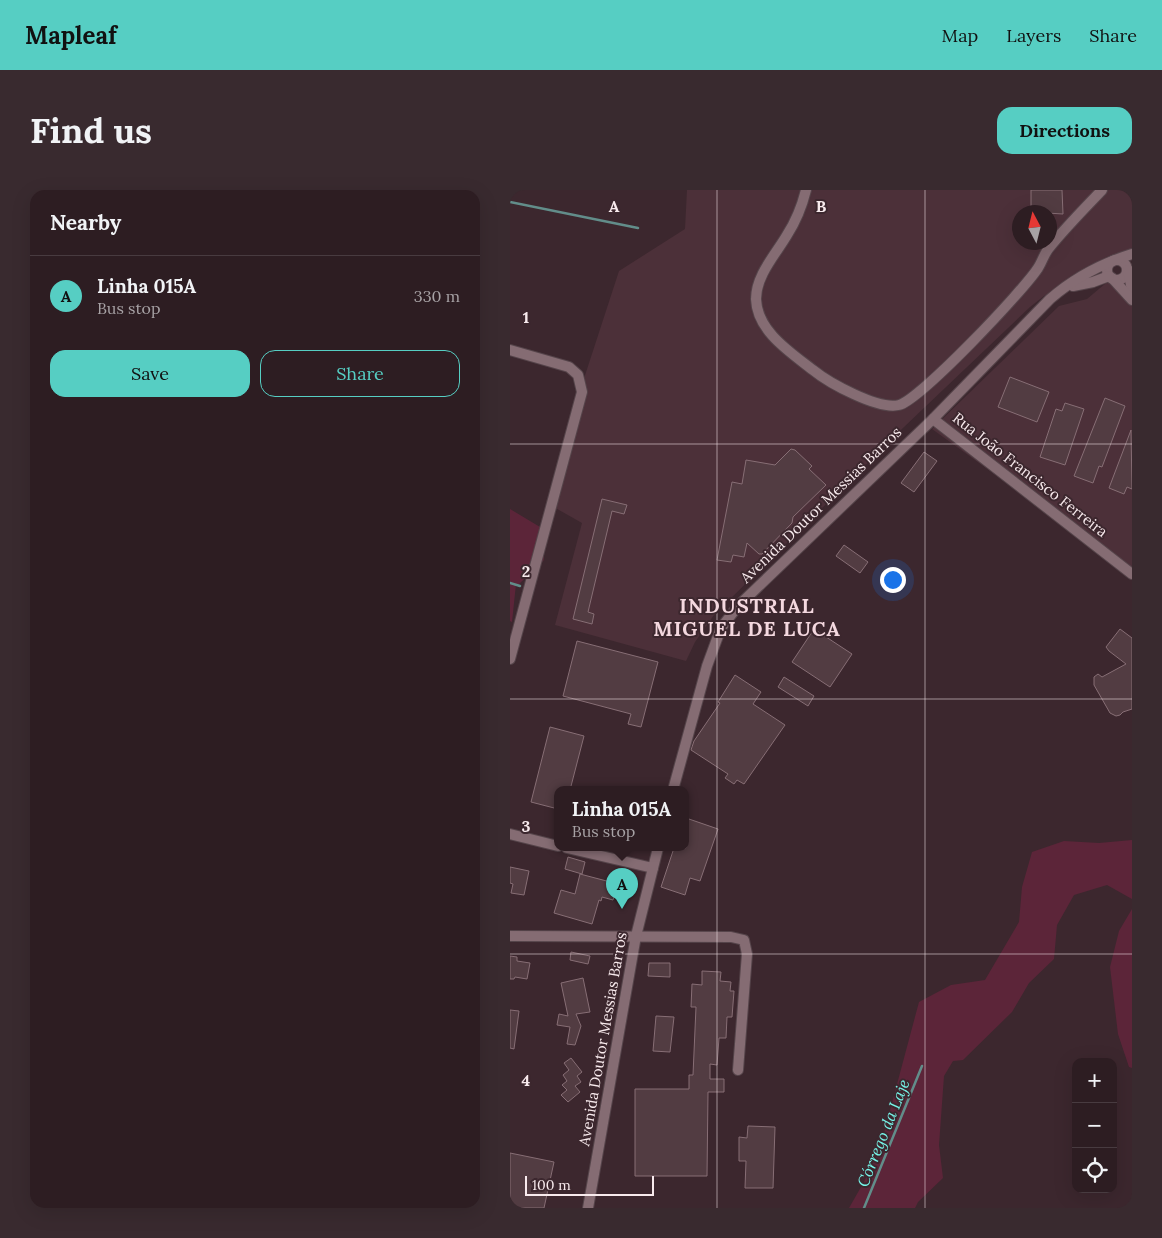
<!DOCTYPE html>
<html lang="en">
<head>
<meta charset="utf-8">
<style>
  :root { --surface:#2d1d22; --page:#392a2f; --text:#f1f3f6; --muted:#a7a2a5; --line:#483b40; --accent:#56cec3 }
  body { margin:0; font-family:Lora,serif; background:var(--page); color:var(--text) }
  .controls { position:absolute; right:15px; bottom:15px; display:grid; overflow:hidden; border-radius:10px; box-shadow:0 5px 20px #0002 }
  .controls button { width:45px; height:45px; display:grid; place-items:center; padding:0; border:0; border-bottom:1px solid var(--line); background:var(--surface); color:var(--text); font:25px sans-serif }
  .compass { position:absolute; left:502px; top:15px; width:45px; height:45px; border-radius:50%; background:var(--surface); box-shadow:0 5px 20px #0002; rotate:353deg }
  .scale { position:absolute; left:15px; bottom:12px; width:129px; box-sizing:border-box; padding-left:5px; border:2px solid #f8eaed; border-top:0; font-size:14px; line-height:18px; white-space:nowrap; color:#f8eaed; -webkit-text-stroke:4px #3c272e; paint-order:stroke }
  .you { position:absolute; left:382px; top:389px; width:18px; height:18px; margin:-12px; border:4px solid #fff; border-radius:50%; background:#1a73e8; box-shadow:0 0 0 8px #1a73e833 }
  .badge { display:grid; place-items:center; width:32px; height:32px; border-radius:50%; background:var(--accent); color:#111; font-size:16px; font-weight:700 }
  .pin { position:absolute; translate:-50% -41px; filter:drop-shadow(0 1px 2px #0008) }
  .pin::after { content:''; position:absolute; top:26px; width:18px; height:15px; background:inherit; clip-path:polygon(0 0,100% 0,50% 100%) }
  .popup { position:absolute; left:44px; top:596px; width:135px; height:65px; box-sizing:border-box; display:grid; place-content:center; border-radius:10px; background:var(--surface); filter:drop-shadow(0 1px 4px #0005); font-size:16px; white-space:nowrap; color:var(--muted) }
  .popup b { font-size:19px; color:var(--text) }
  .popup::after { content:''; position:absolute; left:50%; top:100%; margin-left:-10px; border:10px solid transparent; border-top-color:var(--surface) }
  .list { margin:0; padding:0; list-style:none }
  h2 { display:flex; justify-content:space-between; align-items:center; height:65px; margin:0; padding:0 20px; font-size:21px }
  h2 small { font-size:16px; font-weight:400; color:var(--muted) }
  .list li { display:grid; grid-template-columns:32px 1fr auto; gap:15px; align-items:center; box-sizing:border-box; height:80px; padding:0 20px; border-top:1px solid var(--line) }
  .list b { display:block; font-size:19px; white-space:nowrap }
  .list p { margin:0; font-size:16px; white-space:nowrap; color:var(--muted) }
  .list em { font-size:16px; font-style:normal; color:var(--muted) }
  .actions { display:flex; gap:10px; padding:15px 20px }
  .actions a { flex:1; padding:11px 0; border:1px solid var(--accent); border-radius:15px; text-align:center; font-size:18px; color:var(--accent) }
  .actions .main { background:var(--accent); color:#111 }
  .icon { flex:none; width:28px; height:28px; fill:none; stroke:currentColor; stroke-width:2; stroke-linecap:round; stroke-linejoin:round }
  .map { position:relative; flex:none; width:622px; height:1018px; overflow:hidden; border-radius:15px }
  header { display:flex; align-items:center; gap:30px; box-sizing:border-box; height:70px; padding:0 25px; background:var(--accent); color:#111 }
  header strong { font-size:24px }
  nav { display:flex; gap:28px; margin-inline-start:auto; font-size:18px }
  .intro { display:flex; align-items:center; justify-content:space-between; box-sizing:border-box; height:120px; padding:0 30px }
  h1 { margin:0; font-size:35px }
  .button { padding:12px 22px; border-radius:15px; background:var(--accent); color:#111; font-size:18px; font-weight:700 }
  main { display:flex; gap:30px; padding:0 30px }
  aside { flex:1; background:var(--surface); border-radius:15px; box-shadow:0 5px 20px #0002 }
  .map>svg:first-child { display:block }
</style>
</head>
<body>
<header>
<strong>Mapleaf</strong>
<nav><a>Map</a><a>Layers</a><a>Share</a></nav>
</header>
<div class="intro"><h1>Find us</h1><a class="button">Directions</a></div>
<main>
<aside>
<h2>Nearby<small></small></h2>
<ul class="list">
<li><span class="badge">A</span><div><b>Linha 015A</b><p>Bus stop</p></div><em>330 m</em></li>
</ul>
<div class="actions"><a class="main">Save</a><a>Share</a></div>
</aside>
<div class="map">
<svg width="622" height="1018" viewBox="0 0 622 1018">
  <rect width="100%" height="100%" fill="#3c272e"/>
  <g fill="#4c3039" fill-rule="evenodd">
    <path d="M 177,0 L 622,0 L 622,64 L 534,106 L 520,117 L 394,237 L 204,425 L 185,452 L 176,471 L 45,435 L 72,333 L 42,316 L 66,213 L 109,81 L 175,39 ZM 510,22 L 540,22 L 540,52 L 510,52 Z"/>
    <polygon points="602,88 622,110 622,383 422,239 549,116 577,109"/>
  </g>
  <g fill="#5c2539">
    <polygon points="0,319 30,337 34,370 9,394 6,394 2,432 0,431"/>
    <polygon points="622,650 622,709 597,695 564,705 547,735 544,769 519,793 502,822 453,870 443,871 434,886 429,955 433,988 408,1012 405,1018 339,1018 355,990 371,954 409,812 441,795 475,790 509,732 512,697 522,662 554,651 589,653"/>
    <polygon points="622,719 622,878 619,877 608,844 600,777 609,741"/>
  </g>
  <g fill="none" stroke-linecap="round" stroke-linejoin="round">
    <g stroke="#628d8a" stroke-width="2.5">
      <polyline points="0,12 128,38"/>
      <polyline points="0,393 10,396"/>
      <polyline points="354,1018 412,876"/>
    </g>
  </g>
  <g fill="#523c42" stroke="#876e75">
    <polygon points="521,0 552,0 553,24 521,22"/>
    <polygon points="500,187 539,202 527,232 488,217"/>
    <polygon points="595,208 615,216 592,277 589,276 583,293 564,286"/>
    <polygon points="555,213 574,219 555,275 530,267 546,219 552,221"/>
    <polygon points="621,240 622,299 617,297 614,304 599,298"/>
    <polygon points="281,259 285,260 302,276 299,279 316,295 283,327 282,333 252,364 249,364 237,353 234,367 223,365 221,372 207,370 222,292 232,294 236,270 265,275"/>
    <polygon points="414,262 427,271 404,302 391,293"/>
    <polygon points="92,309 117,315 114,324 102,321 78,422 84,424 82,434 63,429"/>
    <polygon points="334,355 358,372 350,383 326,366"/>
    <polygon points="304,439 342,464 320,497 282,472"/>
    <polygon points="610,439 622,448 622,519 613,522 610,525 606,526 600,523 584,495 584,487 588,484 592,487 616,474 599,461 596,457"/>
    <polygon points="67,451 148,472 131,537 118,534 121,524 53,506"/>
    <polygon points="225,485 251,502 243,514 275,535 234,594 227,590 224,594 215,588 218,584 181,560 184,551 210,513 208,512"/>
    <polygon points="274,487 304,506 298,516 268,497"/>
    <polygon points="40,537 74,546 60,600 48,600 48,619 21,612"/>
    <polygon points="176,628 208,639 190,691 180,688 175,705 151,697 164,658 176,658"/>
    <polygon points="58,667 75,672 72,684 55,679"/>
    <polygon points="0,677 19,681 14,705 1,703 3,694 0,693"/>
    <polygon points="70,684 108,694 103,710 92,707 91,711 89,710 82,734 44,723 51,700 65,704"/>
    <polygon points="61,762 80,766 78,774 60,770"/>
    <polygon points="0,766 7,767 7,771 20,773 17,789 5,787 4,789 0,789"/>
    <polygon points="139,773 160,773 160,787 138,786"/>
    <polygon points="192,781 211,782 210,791 221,792 220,801 224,801 222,827 217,827 216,848 209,848 207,875 200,874 200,889 214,889 214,902 198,902 197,986 125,986 125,899 179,899 179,885 183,885 186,817 181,817 182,794 192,795"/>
    <polygon points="73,788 80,822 66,824 71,836 65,855 57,854 60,837 47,835 49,824 58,826 51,793"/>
    <polygon points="0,820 9,821 4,859 0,858"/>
    <polygon points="146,826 164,827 160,862 143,861"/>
    <polygon points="61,868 72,882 67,886 71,892 65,896 70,902 58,912 51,905 57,900 52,895 57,891 53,885 59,880 54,873"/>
    <polygon points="238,936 265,937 263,998 235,998 236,971 229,971 229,947 237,948"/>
    <polygon points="0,963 44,972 34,1018 0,1018"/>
  </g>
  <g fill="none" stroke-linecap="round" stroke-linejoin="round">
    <defs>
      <g id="minor">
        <path d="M 296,0 C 292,16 286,31 277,45 C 266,64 246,85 246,109 C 247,141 280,162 303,180 C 319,193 368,220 389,215 C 410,210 514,100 528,78 C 532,72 534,64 539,58 C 555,38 574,19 592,0"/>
        <circle cx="607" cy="80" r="10"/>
        <polyline points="618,80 622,100"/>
        <polyline points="602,88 622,110"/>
        <polyline points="563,96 583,92 599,86"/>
        <polyline points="0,160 59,177 68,185 72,202 0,469"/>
        <polyline points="423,229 622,384"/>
        <path d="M 163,600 L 197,476 L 211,438 L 228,416 L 423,229 L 540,109 C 563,89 593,73 622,64"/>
        <polyline points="0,644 48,656"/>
        <polyline points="57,658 143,678"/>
        <polyline points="0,746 221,747 234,750 237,764 228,880"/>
        <polyline points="78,1018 126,746 148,658"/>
      </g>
    </defs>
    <use href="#minor" stroke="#55444a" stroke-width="12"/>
    <use href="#minor" stroke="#856c73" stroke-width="10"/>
  </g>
  <path fill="none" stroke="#f8eaed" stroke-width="1" stroke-opacity="0.55" d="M 207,0 L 207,1018M 415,0 L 415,1018M 0,254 L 622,254M 0,509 L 622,509M 0,764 L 622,764"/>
  <g text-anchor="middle" stroke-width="4" stroke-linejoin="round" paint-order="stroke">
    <g font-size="15" fill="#f8eaed" stroke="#3c272e">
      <text transform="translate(520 285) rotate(38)" y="5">Rua João Francisco Ferreira</text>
      <text transform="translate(311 315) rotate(-44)" y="5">Avenida Doutor Messias Barros</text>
      <text transform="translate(93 849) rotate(-80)" y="5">Avenida Doutor Messias Barros</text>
    </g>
    <g font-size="16" font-style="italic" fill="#77f6ea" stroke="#3c272e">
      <text transform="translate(373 943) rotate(-68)" y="6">Córrego da Laje</text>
    </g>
    <g font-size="20" font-weight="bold" letter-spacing="1" fill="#f4d8df" stroke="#3c272e">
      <text x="237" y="423">INDUSTRIAL<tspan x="237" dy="23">MIGUEL DE LUCA</tspan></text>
    </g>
  </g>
  <g font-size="16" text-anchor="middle" font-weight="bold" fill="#f8eaed" stroke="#3c272e" stroke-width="4" stroke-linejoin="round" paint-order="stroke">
    <text x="104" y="22">A</text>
    <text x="311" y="22">B</text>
    <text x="16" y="133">1</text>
    <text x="16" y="387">2</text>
    <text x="16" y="642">3</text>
    <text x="16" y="896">4</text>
  </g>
</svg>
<div class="controls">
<button>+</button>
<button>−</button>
<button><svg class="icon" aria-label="locate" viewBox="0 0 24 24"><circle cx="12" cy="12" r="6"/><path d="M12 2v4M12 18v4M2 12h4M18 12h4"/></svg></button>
</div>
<svg class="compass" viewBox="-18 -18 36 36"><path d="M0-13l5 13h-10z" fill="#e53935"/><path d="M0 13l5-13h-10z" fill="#a7a2a5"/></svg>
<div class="scale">100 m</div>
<div class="you"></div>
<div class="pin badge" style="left:112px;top:719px">A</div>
<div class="popup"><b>Linha 015A</b>Bus stop</div>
</div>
</main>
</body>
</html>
